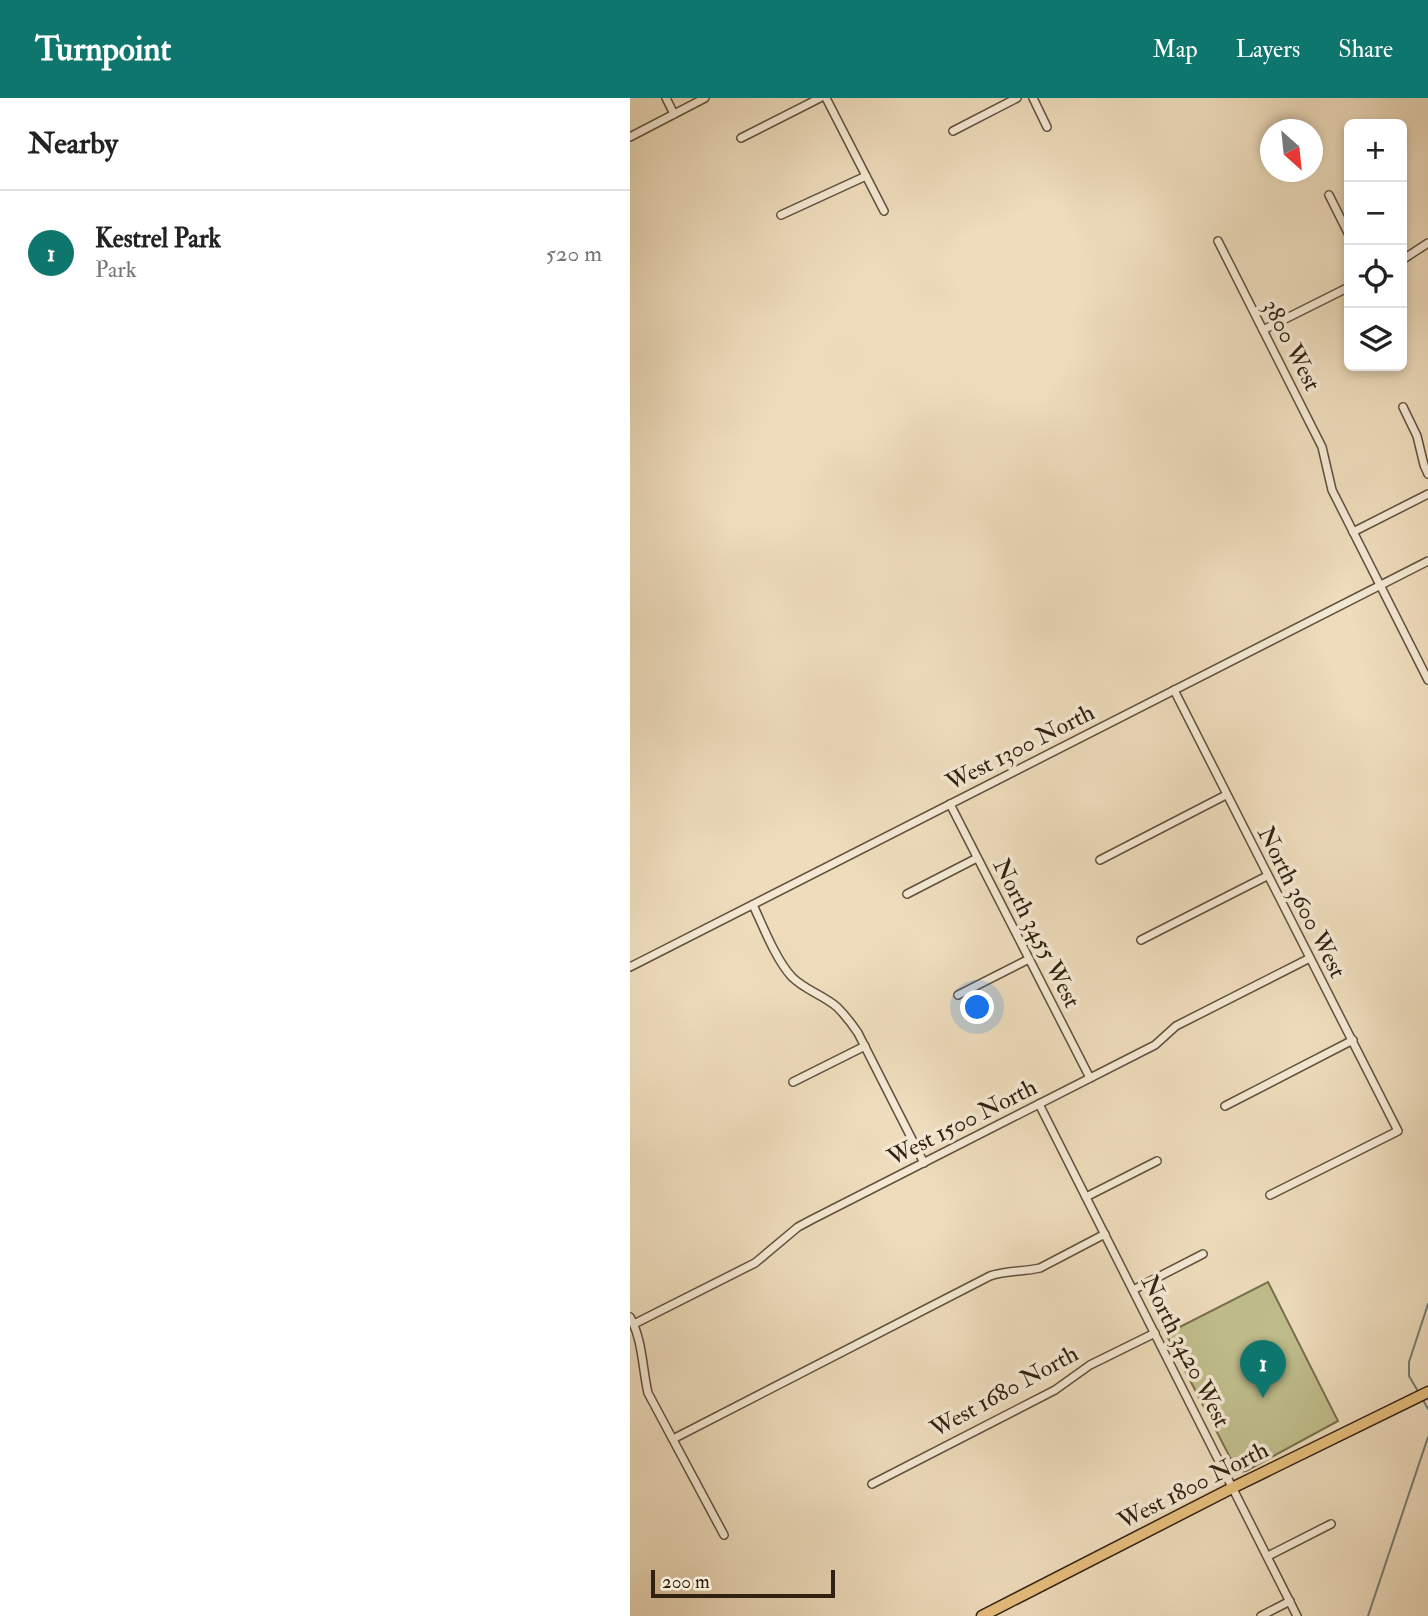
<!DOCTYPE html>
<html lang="en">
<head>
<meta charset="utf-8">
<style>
  :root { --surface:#fff; --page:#f6f6f6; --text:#222; --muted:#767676; --line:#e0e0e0; --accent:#0f766e }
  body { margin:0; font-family:"IM FELL Double Pica",serif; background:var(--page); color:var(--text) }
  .controls { position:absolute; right:21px; top:21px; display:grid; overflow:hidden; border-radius:10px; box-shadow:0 4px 10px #0003 }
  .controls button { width:63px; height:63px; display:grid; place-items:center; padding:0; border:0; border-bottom:2px solid var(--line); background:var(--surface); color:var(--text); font:35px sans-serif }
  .compass { position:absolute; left:630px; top:21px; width:63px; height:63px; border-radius:50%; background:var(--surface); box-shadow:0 4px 10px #0003; rotate:153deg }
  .scale { position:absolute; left:21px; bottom:18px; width:184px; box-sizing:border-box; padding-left:7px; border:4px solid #302110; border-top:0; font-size:19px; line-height:24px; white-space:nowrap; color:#302110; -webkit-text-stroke:5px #f4e8d3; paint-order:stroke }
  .you { position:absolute; left:348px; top:910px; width:24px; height:24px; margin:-18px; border:5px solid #fff; border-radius:50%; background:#1a73e8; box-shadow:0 0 0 10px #1a73e833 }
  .badge { display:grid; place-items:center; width:46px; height:46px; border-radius:50%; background:var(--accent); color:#fff; font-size:23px; font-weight:700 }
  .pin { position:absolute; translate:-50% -58px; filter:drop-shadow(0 2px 4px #0008) }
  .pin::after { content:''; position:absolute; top:37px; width:24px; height:21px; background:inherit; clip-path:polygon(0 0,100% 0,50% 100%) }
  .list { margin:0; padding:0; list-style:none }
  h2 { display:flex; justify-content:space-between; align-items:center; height:91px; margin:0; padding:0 28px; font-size:30px }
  h2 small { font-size:23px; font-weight:400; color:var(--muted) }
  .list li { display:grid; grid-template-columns:46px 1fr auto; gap:21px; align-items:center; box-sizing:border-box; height:126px; padding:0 28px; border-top:2px solid var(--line) }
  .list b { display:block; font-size:26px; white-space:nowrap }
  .list p { margin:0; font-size:23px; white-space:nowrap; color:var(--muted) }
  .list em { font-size:23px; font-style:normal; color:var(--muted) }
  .icon { flex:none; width:38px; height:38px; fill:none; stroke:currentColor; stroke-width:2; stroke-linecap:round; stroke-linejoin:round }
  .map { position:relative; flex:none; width:798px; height:1518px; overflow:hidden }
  header { display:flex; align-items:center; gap:42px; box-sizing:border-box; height:98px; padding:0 35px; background:var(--accent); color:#fff }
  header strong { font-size:33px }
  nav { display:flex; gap:38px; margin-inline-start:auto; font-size:24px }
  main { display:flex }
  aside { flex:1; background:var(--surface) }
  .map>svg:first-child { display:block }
</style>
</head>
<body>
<header>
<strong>Turnpoint</strong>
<nav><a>Map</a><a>Layers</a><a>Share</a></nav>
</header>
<main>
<aside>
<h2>Nearby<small></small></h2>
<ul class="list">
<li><span class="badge">1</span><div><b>Kestrel Park</b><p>Park</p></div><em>520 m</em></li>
</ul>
</aside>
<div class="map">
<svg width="798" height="1518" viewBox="0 0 798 1518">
  <rect width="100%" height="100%" fill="#eedcbc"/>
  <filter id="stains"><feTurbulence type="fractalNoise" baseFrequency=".00286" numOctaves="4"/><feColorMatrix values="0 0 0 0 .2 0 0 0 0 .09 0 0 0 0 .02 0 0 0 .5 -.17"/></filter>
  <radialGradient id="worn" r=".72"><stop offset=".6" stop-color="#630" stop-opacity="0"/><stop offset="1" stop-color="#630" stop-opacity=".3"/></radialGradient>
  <polygon fill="#c0be8c" stroke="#78704e" stroke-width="2" points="638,1184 708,1323 616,1373 609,1374 606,1371 536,1236"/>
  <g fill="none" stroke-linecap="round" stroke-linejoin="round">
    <g stroke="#737c77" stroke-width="2">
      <polyline points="789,1295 779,1278 779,1264 798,1206"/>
      <polyline points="793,1302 798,1311"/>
      <polyline points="738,1518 798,1339"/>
    </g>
    <defs>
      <g id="minor">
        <polyline points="36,0 44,16"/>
        <polyline points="196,0 254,113"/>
        <polyline points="403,0 417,29"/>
        <polyline points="323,33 387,0"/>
        <polyline points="0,39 75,0"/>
        <polyline points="111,40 190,0"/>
        <polyline points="699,97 719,137"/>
        <polyline points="151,117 236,78"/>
        <polyline points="588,143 692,349 702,392 798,582"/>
        <polyline points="772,162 798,145"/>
        <polyline points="633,232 719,189"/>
        <polyline points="773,309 787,338 794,367 798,376"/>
        <polyline points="723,434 798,396"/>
        <polyline points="544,592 768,1033 640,1097"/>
        <polyline points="320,706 460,980"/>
        <polyline points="470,762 596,697"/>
        <polyline points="277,796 347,760"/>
        <path d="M 123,807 C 133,828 146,862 162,879 C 175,892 193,897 207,909 C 215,917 222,926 228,935 L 294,1065"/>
        <polyline points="511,842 637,778"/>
        <polyline points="0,869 798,463"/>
        <polyline points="328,897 399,861"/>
        <polyline points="163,984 235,948"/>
        <polyline points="409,1006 667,1518"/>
        <polyline points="595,1008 723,942"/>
        <polyline points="456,1099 527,1063"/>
        <polyline points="503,1192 573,1156"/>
        <path d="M 0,1219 C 13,1243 12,1269 18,1295 L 94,1437"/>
        <polyline points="4,1226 125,1165 168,1129 181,1122 525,947 546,928 680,860"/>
        <path d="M 43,1341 L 360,1178 C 376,1172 393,1174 410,1170 L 475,1136"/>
        <polyline points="242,1386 425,1292 460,1267 525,1235"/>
        <polyline points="638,1458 701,1426"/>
        <polyline points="631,1518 660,1503"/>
      </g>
      <polyline id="major" points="352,1518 604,1389 798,1294"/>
    </defs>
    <use href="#minor" stroke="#60503b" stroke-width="10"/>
    <use href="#major" stroke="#302110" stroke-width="13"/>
    <use href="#minor" stroke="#f4e8d3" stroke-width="7"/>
    <use href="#major" stroke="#e7be7e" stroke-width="10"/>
  </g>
  <g text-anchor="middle" stroke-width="7" stroke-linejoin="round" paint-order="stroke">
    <g font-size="24" fill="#302110" stroke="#f4e8d3">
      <text transform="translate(662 247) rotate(63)" y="8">3800 West</text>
      <text transform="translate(390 649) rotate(-27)" y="8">West 1300 North</text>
      <text transform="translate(672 804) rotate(63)" y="8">North 3600 West</text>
      <text transform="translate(407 835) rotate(63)" y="8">North 3455 West</text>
      <text transform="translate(332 1024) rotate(-27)" y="8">West 1500 North</text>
      <text transform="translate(556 1253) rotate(63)" y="8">North 3420 West</text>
      <text transform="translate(374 1293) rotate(-29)" y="8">West 1680 North</text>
      <text transform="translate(563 1387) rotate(-27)" y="8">West 1800 North</text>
    </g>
  </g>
  <rect width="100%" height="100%" filter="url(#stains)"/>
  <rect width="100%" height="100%" fill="url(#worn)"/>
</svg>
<div class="controls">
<button>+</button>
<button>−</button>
<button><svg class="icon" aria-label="locate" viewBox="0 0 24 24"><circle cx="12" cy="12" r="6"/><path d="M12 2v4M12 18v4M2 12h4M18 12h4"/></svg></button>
<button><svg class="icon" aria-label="layers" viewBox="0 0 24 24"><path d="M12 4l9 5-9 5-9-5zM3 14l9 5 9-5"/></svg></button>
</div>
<svg class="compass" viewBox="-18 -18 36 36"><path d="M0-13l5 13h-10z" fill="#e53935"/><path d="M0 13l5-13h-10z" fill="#767676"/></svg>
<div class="scale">200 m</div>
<div class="you"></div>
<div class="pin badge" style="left:633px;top:1300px">1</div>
</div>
</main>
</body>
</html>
